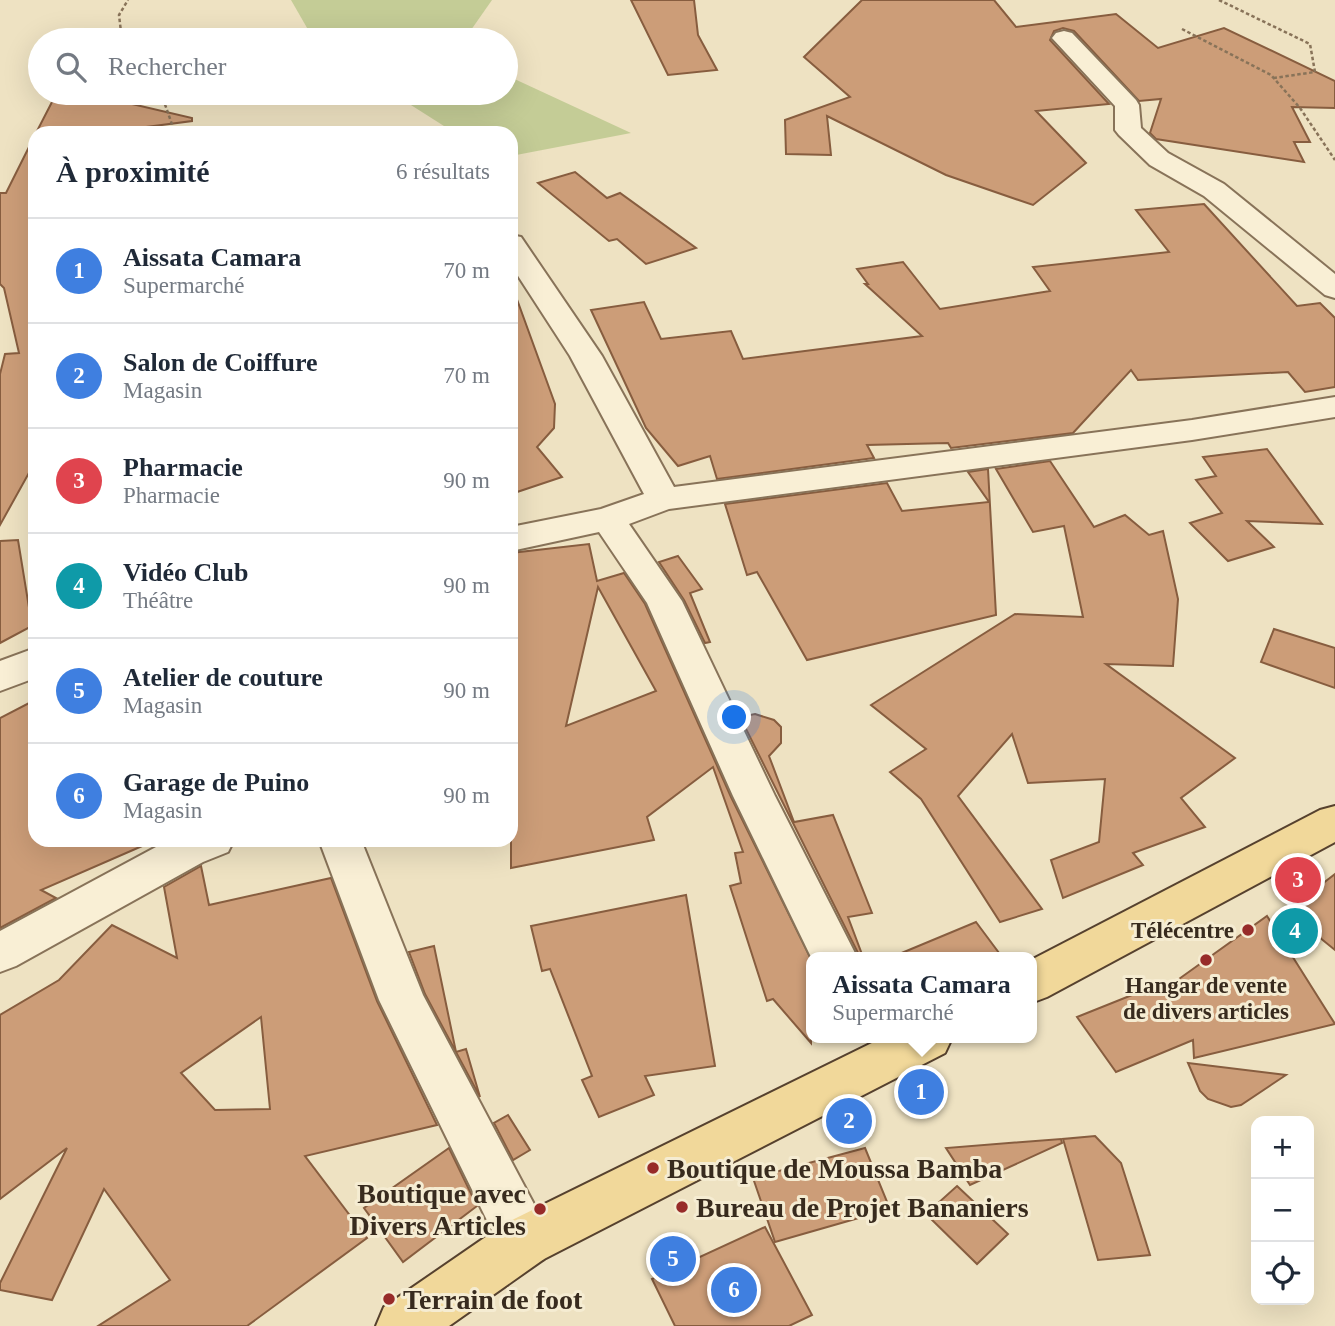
<!DOCTYPE html>
<html lang="fr">
<head>
<meta charset="utf-8">
<style>
  :root { --surface:#fff; --page:#f2f2f3; --text:#1f2937; --muted:#747a83; --line:#e0e1e3; --accent:#972b29 }
  body { margin:0; font-family:"Times New Roman",serif; background:var(--page); color:var(--text) }
  .controls { position:absolute; right:21px; bottom:21px; display:grid; overflow:hidden; border-radius:14px; box-shadow:0 7px 28px #0002 }
  .controls button { width:63px; height:63px; display:grid; place-items:center; padding:0; border:0; border-bottom:2px solid var(--line); background:var(--surface); color:var(--text); font:35px sans-serif }
  .you { position:absolute; left:735px; top:718px; width:24px; height:24px; margin:-18px; border:5px solid #fff; border-radius:50%; background:#1a73e8; box-shadow:0 0 0 10px #1a73e833 }
  .badge { display:grid; place-items:center; width:46px; height:46px; border-radius:50%; background:var(--accent); color:#fff; font-size:23px; font-weight:700 }
  .pin { position:absolute; translate:-50% -50%; border:4px solid #fff; box-shadow:0 2px 7px #0006 }
  .popup { position:absolute; left:806px; top:952px; width:231px; height:91px; box-sizing:border-box; display:grid; place-content:center; border-radius:14px; background:var(--surface); filter:drop-shadow(0 2px 5px #0005); font-size:23px; white-space:nowrap; color:var(--muted) }
  .popup b { font-size:26px; color:var(--text) }
  .popup::after { content:''; position:absolute; left:50%; top:100%; margin-left:-14px; border:14px solid transparent; border-top-color:var(--surface) }
  .list { margin:0; padding:0; list-style:none }
  h2 { display:flex; justify-content:space-between; align-items:center; height:91px; margin:0; padding:0 28px; font-size:30px }
  h2 small { font-size:23px; font-weight:400; color:var(--muted) }
  .list li { display:grid; grid-template-columns:46px 1fr auto; gap:21px; align-items:center; box-sizing:border-box; height:105px; padding:0 28px; border-top:2px solid var(--line) }
  .list b { display:block; font-size:26px; white-space:nowrap }
  .list p { margin:0; font-size:23px; white-space:nowrap; color:var(--muted) }
  .list em { font-size:23px; font-style:normal; color:var(--muted) }
  .icon { flex:none; width:38px; height:38px; fill:none; stroke:currentColor; stroke-width:2; stroke-linecap:round; stroke-linejoin:round }
  .map { position:relative; flex:none; width:1335px; height:1326px; overflow:hidden }
  .search { position:absolute; background:var(--surface); box-shadow:0 7px 28px #0002; left:28px; top:28px; width:490px; height:77px; display:flex; align-items:center; gap:18px; box-sizing:border-box; padding:0 24px; border-radius:38px; color:var(--muted); font-size:26px }
  .panel { position:absolute; background:var(--surface); box-shadow:0 7px 28px #0002; left:28px; top:126px; width:490px; height:721px; border-radius:21px }
  .map>svg:first-child { display:block }
</style>
</head>
<body>
<div class="map">
<svg width="1335" height="1326" viewBox="0 0 1335 1326">
  <rect width="100%" height="100%" fill="#eee2c2"/>
  <g fill="#c4cc96">
    <polygon points="291,0 492,0 464,40 314,40"/>
    <polygon points="506,75 631,133 511,156 511,133 455,133 392,93 506,93"/>
  </g>
  <g fill="#cc9d78" stroke="#875d3f" stroke-width="2" fill-rule="evenodd">
    <polygon points="631,0 694,0 698,35 717,70 668,75"/>
    <polygon points="862,0 994,0 1016,27 1116,14 1158,48 1224,28 1335,81 1335,108 1292,107 1310,142 1294,142 1304,162 1156,139 1150,133 1161,99 1139,101 1074,31 1063,28 1054,31 1050,40 1109,104 1036,111 1086,163 1033,205 946,175 827,116 831,155 786,154 785,120 850,97 804,57"/>
    <polygon points="66,93 85,93 192,118 192,121 100,133 36,133 52,102"/>
    <polygon points="35,135 35,462 0,525 0,374 5,354 19,353 4,288 0,284 0,193 6,193"/>
    <polygon points="575,172 607,198 620,193 696,248 646,264 617,239 609,241 538,183"/>
    <polygon points="1204,204 1297,306 1320,303 1335,318 1335,387 1305,392 1288,372 1138,380 1131,370 1073,433 951,448 948,443 867,445 874,458 717,479 710,456 678,466 646,428 591,310 644,302 661,339 731,331 743,359 922,336 865,284 868,284 857,269 903,262 940,309 1050,291 1033,267 1169,252 1136,210"/>
    <polygon points="511,294 515,294 555,404 554,428 537,447 562,477 511,494"/>
    <polygon points="1267,449 1322,524 1247,521 1274,547 1228,561 1190,523 1222,513 1196,480 1216,476 1203,457"/>
    <polygon points="1050,461 1094,527 1125,515 1149,535 1163,531 1178,599 1173,666 1106,664 1235,758 1181,798 1205,827 1133,853 1143,865 1063,898 1051,860 1099,842 1105,779 1028,783 1012,734 958,796 1042,909 1000,922 921,799 890,772 926,749 871,705 1015,614 1083,617 1064,526 1033,532 996,469"/>
    <polygon points="988,469 996,615 807,660 757,572 747,575 725,504 887,483 902,511 989,502 968,472"/>
    <polygon points="18,540 32,626 0,643 0,541"/>
    <path d="M 589,544 L 597,581 L 624,573 L 645,604 L 731,797 L 811,959 L 811,1043 L 773,999 L 767,1001 L 730,886 L 741,883 L 735,853 L 743,852 L 713,767 L 647,817 L 654,840 L 511,868 L 511,553 ZM 598,587 L 656,691 L 566,726 Z"/>
    <polygon points="678,556 702,589 690,593 710,642 705,643 684,600 659,562"/>
    <polygon points="1274,629 1335,648 1335,688 1261,662"/>
    <polygon points="35,700 35,840 156,840 41,890 56,898 0,928 0,718"/>
    <polygon points="755,714 774,720 781,727 781,743 769,756 794,822 833,815 872,913 848,917 863,957 860,957 740,717"/>
    <path d="M 201,866 L 209,905 L 331,878 L 377,1001 L 437,1125 L 305,1156 L 367,1238 L 247,1326 L 98,1326 L 170,1280 L 104,1189 L 52,1300 L 0,1290 L 0,1283 L 67,1148 L 0,1199 L 0,1015 L 59,980 L 112,925 L 177,958 L 164,887 ZM 261,1017 L 270,1109 L 215,1110 L 181,1073 Z"/>
    <polygon points="1335,874 1335,950 1287,911"/>
    <polygon points="686,895 715,1066 645,1076 654,1095 599,1117 582,1080 592,1076 550,969 542,971 531,926"/>
    <polygon points="1267,916 1335,1024 1194,1058 1193,1040 1116,1072 1077,1017 1152,987 1158,994"/>
    <polygon points="976,922 1002,957 892,957"/>
    <polygon points="434,946 456,1052 466,1049 480,1097 425,994 409,952"/>
    <polygon points="1188,1063 1286,1075 1241,1105 1231,1107 1208,1099 1200,1091"/>
    <polygon points="508,1115 530,1150 513,1160 494,1123"/>
    <polygon points="1095,1136 1121,1163 1150,1255 1098,1260 1063,1139"/>
    <polygon points="1061,1139 1062,1143 970,1185 946,1148"/>
    <polygon points="449,1148 477,1206 403,1262 364,1208"/>
    <polygon points="865,1148 890,1209 775,1242 753,1178"/>
    <polygon points="957,1186 1008,1234 977,1264 926,1214"/>
    <polygon points="765,1227 812,1315 789,1326 675,1326 652,1279"/>
  </g>
  <g fill="none" stroke-linecap="round" stroke-linejoin="round">
    <defs>
      <g id="minor">
        <polygon points="1064,31 1072,33 1136,100 1139,105 1141,128 1168,153 1224,184 1335,274 1335,298 1325,295 1204,196 1150,165 1119,135 1115,130 1115,106 1052,38 1056,33"/>
        <polygon points="511,235 521,237 602,356 674,487 1192,420 1335,397 1335,417 1192,440 669,509 629,524 682,601 775,796 857,957 811,957 733,796 647,603 599,532 511,551 511,527 601,509 644,494 570,356 511,265"/>
        <polygon points="35,648 35,678 0,691 0,661"/>
        <polygon points="169,840 234,840 228,852 203,862 16,966 0,972 0,931"/>
        <polygon points="319,840 361,840 423,995 544,1223 551,1241 544,1259 525,1266 506,1259 379,1000"/>
      </g>
      <g id="major">
        <polygon points="1335,806 1335,842 1047,997 1031,1003 1031,960 1320,810"/>
        <polygon points="882,1038 952,1038 945,1053 544,1259 449,1326 376,1326 384,1307 506,1223"/>
      </g>
    </defs>
    <use href="#minor" stroke="#887359" stroke-width="4"/>
    <use href="#major" stroke="#56412e" stroke-width="4"/>
    <g stroke="#887359" stroke-width="2.5" stroke-dasharray="3.5 2.5" stroke-linecap="butt">
      <polyline points="1219,0 1310,44 1315,72 1274,78"/>
      <polyline points="1182,29 1271,75 1300,108 1335,160"/>
      <polyline points="122,40 119,15 128,0"/>
      <polyline points="161,93 175,133"/>
    </g>
    <use href="#minor" fill="#f9efd5" fill-rule="evenodd"/>
    <use href="#major" fill="#f1d89a" fill-rule="evenodd"/>
  </g>
  <g fill="#972b29" stroke="#f5ecd2" stroke-width="2.5">
    <circle cx="1248" cy="930" r="7"/>
    <circle cx="1206" cy="960" r="7"/>
    <circle cx="653" cy="1168" r="7"/>
    <circle cx="682" cy="1207" r="7"/>
    <circle cx="540" cy="1209" r="7"/>
    <circle cx="389" cy="1299" r="7"/>
  </g>
  <g text-anchor="middle" stroke-width="6" stroke-linejoin="round" paint-order="stroke">
    <g font-size="23" font-weight="bold" fill="#382b1e" stroke="#f5ecd2" text-anchor="end">
      <text x="1234" y="938">Télécentre</text>
      <text x="1206" y="993" text-anchor="middle">Hangar de vente<tspan x="1206" dy="26">de divers articles</tspan></text>
    </g>
    <g font-size="28" font-weight="bold" fill="#382b1e" stroke="#f5ecd2" text-anchor="start">
      <text x="667" y="1178">Boutique de Moussa Bamba</text>
      <text x="526" y="1203" text-anchor="end">Boutique avec<tspan x="526" dy="32">Divers Articles</tspan></text>
      <text x="696" y="1217">Bureau de Projet Bananiers</text>
      <text x="403" y="1309">Terrain de foot</text>
    </g>
  </g>
</svg>
<div class="controls">
<button>+</button>
<button>−</button>
<button><svg class="icon" aria-label="locate" viewBox="0 0 24 24"><circle cx="12" cy="12" r="6"/><path d="M12 2v4M12 18v4M2 12h4M18 12h4"/></svg></button>
</div>
<div class="you"></div>
<div class="pin badge" style="left:921px;top:1092px;background:#3f7fe0">1</div>
<div class="popup"><b>Aissata Camara</b>Supermarché</div>
<div class="pin badge" style="left:849px;top:1121px;background:#3f7fe0">2</div>
<div class="pin badge" style="left:1298px;top:880px;background:#e0444e">3</div>
<div class="pin badge" style="left:1295px;top:931px;background:#0f9aa8">4</div>
<div class="pin badge" style="left:673px;top:1259px;background:#3f7fe0">5</div>
<div class="pin badge" style="left:734px;top:1290px;background:#3f7fe0">6</div>
<div class="search"><svg class="icon" aria-label="search" viewBox="0 0 24 24"><circle cx="10" cy="10" r="6"/><path d="M15 15l6 6"/></svg>Rechercher</div>
<section class="panel">
<h2>À proximité<small>6 résultats</small></h2>
<ul class="list">
<li><span class="badge" style="background:#3f7fe0">1</span><div><b>Aissata Camara</b><p>Supermarché</p></div><em>70 m</em></li>
<li><span class="badge" style="background:#3f7fe0">2</span><div><b>Salon de Coiffure</b><p>Magasin</p></div><em>70 m</em></li>
<li><span class="badge" style="background:#e0444e">3</span><div><b>Pharmacie</b><p>Pharmacie</p></div><em>90 m</em></li>
<li><span class="badge" style="background:#0f9aa8">4</span><div><b>Vidéo Club</b><p>Théâtre</p></div><em>90 m</em></li>
<li><span class="badge" style="background:#3f7fe0">5</span><div><b>Atelier de couture</b><p>Magasin</p></div><em>90 m</em></li>
<li><span class="badge" style="background:#3f7fe0">6</span><div><b>Garage de Puino</b><p>Magasin</p></div><em>90 m</em></li>
</ul>
</section>
</div>
</body>
</html>
